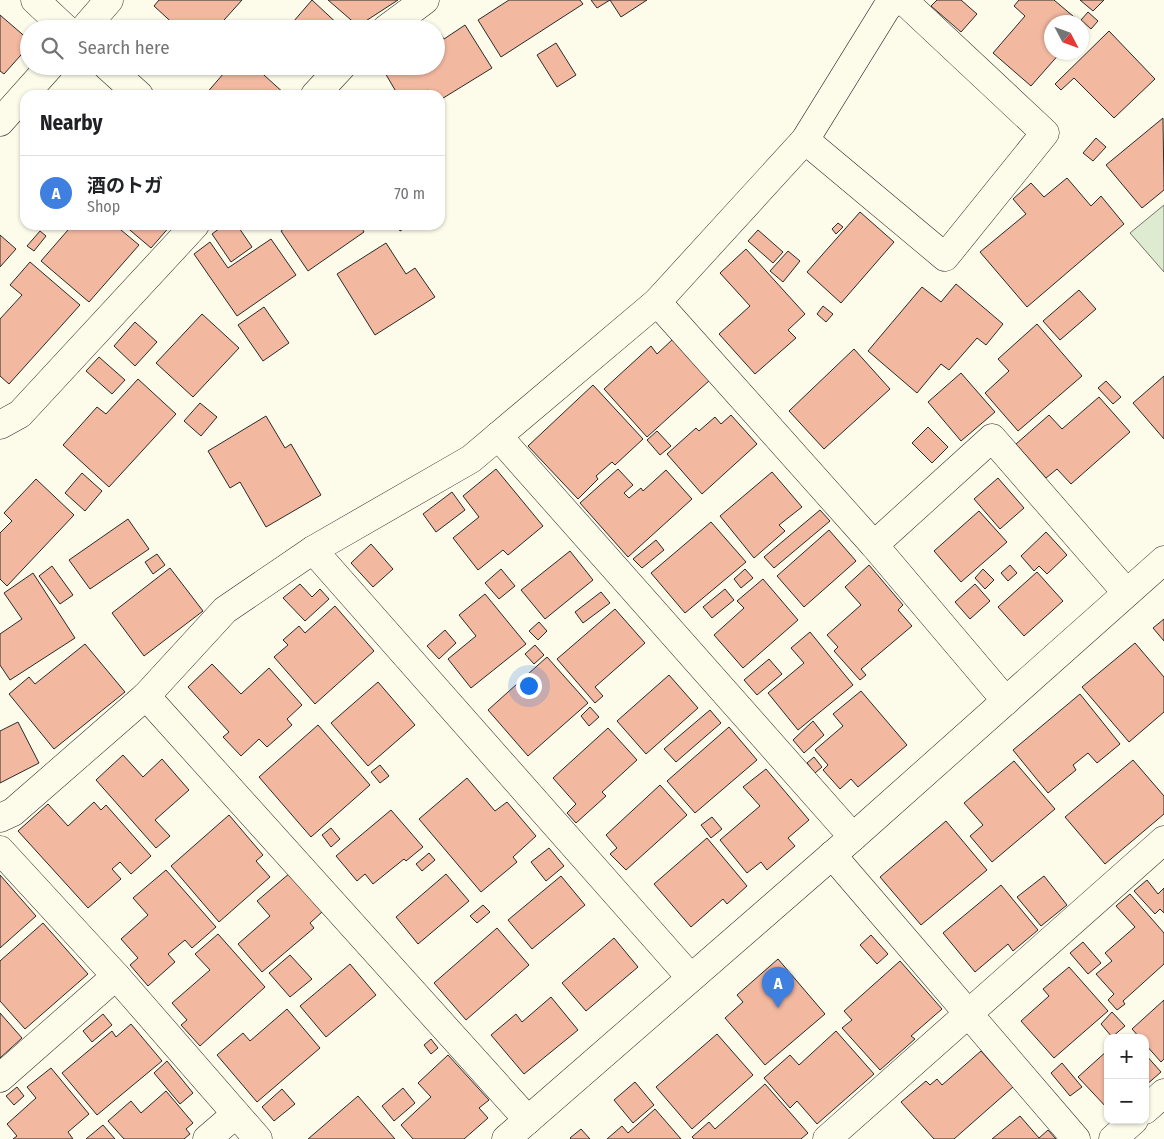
<!DOCTYPE html>
<html lang="en">
<head>
<meta charset="utf-8">
<style>
  :root { --surface:#fff; --page:#f6f6f6; --text:#202124; --muted:#757577; --line:#e0e0e0; --accent:#c62828 }
  body { margin:0; font-family:"Fira Sans Condensed","Noto Sans JP",sans-serif; background:var(--page); color:var(--text) }
  .controls { position:absolute; right:15px; bottom:15px; display:grid; overflow:hidden; border-radius:10px; box-shadow:0 1px 4px #0004 }
  .controls button { width:45px; height:45px; display:grid; place-items:center; padding:0; border:0; border-bottom:1px solid var(--line); background:var(--surface); color:var(--text); font:25px sans-serif }
  .compass { position:absolute; left:1044px; top:15px; width:45px; height:45px; border-radius:50%; background:var(--surface); box-shadow:0 1px 4px #0004; rotate:131deg }
  .you { position:absolute; left:528px; top:685px; width:18px; height:18px; margin:-12px; border:4px solid #fff; border-radius:50%; background:#1a73e8; box-shadow:0 0 0 8px #1a73e833 }
  .badge { display:grid; place-items:center; width:32px; height:32px; border-radius:50%; background:var(--accent); color:#fff; font-size:16px; font-weight:700 }
  .pin { position:absolute; translate:-50% -41px; filter:drop-shadow(0 1px 2px #0008) }
  .pin::after { content:''; position:absolute; top:26px; width:18px; height:15px; background:inherit; clip-path:polygon(0 0,100% 0,50% 100%) }
  .list { margin:0; padding:0; list-style:none }
  h2 { display:flex; justify-content:space-between; align-items:center; height:65px; margin:0; padding:0 20px; font-size:21px }
  h2 small { font-size:16px; font-weight:400; color:var(--muted) }
  .list li { display:grid; grid-template-columns:32px 1fr auto; gap:15px; align-items:center; box-sizing:border-box; height:75px; padding:0 20px; border-top:1px solid var(--line) }
  .list b { display:block; font-size:19px; white-space:nowrap }
  .list p { margin:0; font-size:16px; white-space:nowrap; color:var(--muted) }
  .list em { font-size:16px; font-style:normal; color:var(--muted) }
  .icon { flex:none; width:28px; height:28px; fill:none; stroke:currentColor; stroke-width:2; stroke-linecap:round; stroke-linejoin:round }
  .map { position:relative; flex:none; width:1164px; height:1139px; overflow:hidden }
  .search { position:absolute; background:var(--surface); box-shadow:0 1px 4px #0004; left:20px; top:20px; width:425px; height:55px; display:flex; align-items:center; gap:12px; box-sizing:border-box; padding:0 18px; border-radius:28px; color:var(--muted); font-size:19px }
  .panel { position:absolute; background:var(--surface); box-shadow:0 1px 4px #0004; left:20px; top:90px; width:425px; height:140px; border-radius:15px }
  .map>svg:first-child { display:block }
</style>
</head>
<body>
<div class="map">
<svg width="1164" height="1139" viewBox="0 0 1164 1139">
  <rect width="100%" height="100%" fill="#fdfbea"/>
  <polygon fill="#deebd1" stroke="#74746e" points="1164,205 1164,272 1130,233"/>
  <g fill="#f2b8a0" stroke="#2b2b2b">
    <polygon points="159,0 242,0 216,29 179,29 154,6"/>
    <polygon points="312,0 343,29 287,29"/>
    <polygon points="328,0 398,0 358,26"/>
    <polygon points="509,0 580,0 583,4 501,57 478,20"/>
    <polygon points="591,0 610,0 597,8"/>
    <polygon points="610,0 647,0 621,17"/>
    <polygon points="937,0 961,0 977,14 961,32 931,6"/>
    <polygon points="1019,0 1054,0 1080,22 1052,22 1052,52 1061,52 1031,86 993,53 1025,16 1014,6"/>
    <polygon points="1080,0 1104,0 1093,11"/>
    <polygon points="1088,12 1098,21 1091,29 1081,20"/>
    <polygon points="0,15 29,40 29,46 4,74 0,71"/>
    <polygon points="240,23 247,29 234,29"/>
    <polygon points="465,25 492,68 440,100 440,95 431,95 428,90 419,95 398,95 381,66 436,66 436,36 440,33 444,39"/>
    <polygon points="1109,31 1155,79 1114,118 1074,78 1061,90 1055,84"/>
    <polygon points="556,43 576,75 557,87 537,55"/>
    <polygon points="230,66 254,66 286,95 205,95"/>
    <polygon points="298,66 314,66 307,74"/>
    <polygon points="1163,118 1164,190 1142,208 1106,165"/>
    <polygon points="1096,138 1106,147 1093,161 1083,153"/>
    <polygon points="1067,178 1091,206 1101,196 1124,224 1027,307 980,252 1026,214 1013,199 1031,183 1044,197"/>
    <polygon points="860,212 894,242 841,303 807,272"/>
    <polygon points="838,223 843,227 836,234 832,229"/>
    <polygon points="65,225 115,225 139,245 89,302 41,261 68,230"/>
    <polygon points="124,225 171,225 151,248"/>
    <polygon points="224,225 237,225 252,247 231,262 212,234"/>
    <polygon points="290,225 360,225 364,232 308,271 281,231"/>
    <polygon points="397,225 410,225 400,231"/>
    <polygon points="758,230 783,252 773,263 748,241"/>
    <polygon points="40,231 46,236 34,251 27,246"/>
    <polygon points="0,235 16,249 0,267"/>
    <polygon points="271,239 296,275 237,316 194,254 210,242 228,268"/>
    <polygon points="386,243 406,274 415,268 435,297 375,335 337,274"/>
    <polygon points="746,249 805,314 788,330 796,338 755,374 719,334 750,306 720,273"/>
    <polygon points="788,251 800,261 783,282 770,271"/>
    <polygon points="30,262 80,305 9,384 0,376 0,319 22,295 10,285"/>
    <polygon points="956,284 1003,324 986,345 977,338 949,370 941,364 917,393 868,351 922,287 941,302"/>
    <polygon points="1079,290 1096,309 1060,340 1043,321"/>
    <polygon points="823,306 833,314 826,322 817,314"/>
    <polygon points="264,307 289,343 263,361 238,325"/>
    <polygon points="202,314 239,348 193,397 156,363"/>
    <polygon points="135,322 157,342 135,366 114,346"/>
    <polygon points="1037,324 1082,376 1018,431 985,393 1009,371 998,359"/>
    <polygon points="673,339 710,380 647,437 604,389 651,346 657,354"/>
    <polygon points="854,349 890,389 824,449 789,411"/>
    <polygon points="99,357 125,380 112,394 86,371"/>
    <polygon points="961,373 995,412 961,441 928,402"/>
    <polygon points="1164,376 1164,439 1133,403"/>
    <polygon points="138,379 176,414 109,487 63,445 97,407 106,414"/>
    <polygon points="1106,381 1121,397 1113,404 1098,388"/>
    <polygon points="593,385 643,439 615,465 612,462 596,476 598,479 578,499 528,446"/>
    <polygon points="1099,397 1130,432 1071,484 1057,469 1046,478 1016,444 1049,415 1062,429"/>
    <polygon points="200,403 217,417 201,436 184,421"/>
    <polygon points="731,415 757,444 702,494 667,454 696,428 699,431 715,417 721,424"/>
    <polygon points="266,416 285,448 291,444 321,495 266,527 240,482 230,488 208,451"/>
    <polygon points="928,427 948,447 932,463 912,443"/>
    <polygon points="657,431 671,446 660,455 647,440"/>
    <polygon points="496,469 543,526 508,555 503,550 478,570 453,538 479,517 463,496"/>
    <polygon points="618,469 633,485 624,493 629,498 641,488 643,491 666,470 692,499 628,557 580,503"/>
    <polygon points="772,472 802,507 779,525 785,531 754,558 720,516"/>
    <polygon points="82,473 102,491 85,511 65,493"/>
    <polygon points="998,478 1024,508 1000,529 974,499"/>
    <polygon points="36,479 74,515 7,586 0,579 0,533 12,521 4,513"/>
    <polygon points="452,492 465,510 436,532 423,514"/>
    <polygon points="820,510 830,521 774,568 764,557"/>
    <polygon points="979,511 1007,542 961,582 934,551"/>
    <polygon points="128,519 149,549 90,589 69,560"/>
    <polygon points="711,522 746,562 685,613 651,573"/>
    <polygon points="829,530 856,561 804,607 777,576"/>
    <polygon points="1046,532 1067,555 1047,574 1039,566 1034,571 1021,556"/>
    <polygon points="656,540 664,550 642,568 633,559"/>
    <polygon points="371,544 393,569 373,587 351,563"/>
    <polygon points="570,551 593,580 545,619 521,590"/>
    <polygon points="157,554 165,565 153,574 145,562"/>
    <polygon points="869,565 903,605 898,610 912,626 861,669 866,675 860,680 834,651 838,647 827,635 861,605 845,587"/>
    <polygon points="1010,565 1017,573 1008,581 1001,573"/>
    <polygon points="52,566 73,595 60,604 39,576"/>
    <polygon points="170,568 203,611 144,656 112,613"/>
    <polygon points="501,569 515,586 499,599 485,583"/>
    <polygon points="745,569 753,578 741,588 734,579"/>
    <polygon points="983,569 994,580 985,589 975,578"/>
    <polygon points="1037,572 1063,601 1024,636 998,607"/>
    <polygon points="33,573 75,638 10,680 0,665 0,634 22,619 4,593"/>
    <polygon points="763,579 798,620 743,668 714,635 744,608 737,601"/>
    <polygon points="300,584 312,597 320,589 329,599 305,621 283,598"/>
    <polygon points="975,584 990,601 970,619 955,602"/>
    <polygon points="725,589 734,600 712,618 703,607"/>
    <polygon points="601,592 610,603 583,623 575,612"/>
    <polygon points="485,594 526,644 471,688 448,659 476,636 459,615"/>
    <polygon points="335,606 374,651 315,704 274,657 288,645 283,640 299,626 305,633"/>
    <polygon points="615,609 645,643 595,687 603,696 595,703 557,659"/>
    <polygon points="1164,619 1164,641 1153,628"/>
    <polygon points="539,622 547,631 538,640 529,631"/>
    <polygon points="445,630 456,643 439,659 427,646"/>
    <polygon points="810,632 853,685 798,730 768,693 804,663 791,648"/>
    <polygon points="1135,643 1164,677 1164,712 1129,742 1082,687"/>
    <polygon points="85,644 125,692 54,749 9,694 29,677 35,684"/>
    <polygon points="535,645 544,655 534,664 525,654"/>
    <polygon points="547,657 588,703 528,756 488,710"/>
    <polygon points="769,659 782,674 757,695 744,680"/>
    <polygon points="212,664 241,694 269,668 302,705 287,719 292,725 267,747 259,739 241,756 223,737 229,732 188,687"/>
    <polygon points="669,675 698,708 646,754 617,721"/>
    <polygon points="378,682 415,725 368,766 331,723"/>
    <polygon points="861,691 907,745 858,787 851,779 840,789 823,770 828,765 815,750 843,726 833,714"/>
    <polygon points="1080,694 1120,744 1097,763 1088,753 1073,765 1076,770 1048,793 1013,750"/>
    <polygon points="590,707 599,717 589,726 581,716"/>
    <polygon points="710,710 721,723 676,762 664,749"/>
    <polygon points="813,721 824,735 804,753 793,740"/>
    <polygon points="18,722 39,763 0,783 0,731"/>
    <polygon points="318,725 370,785 311,837 259,777"/>
    <polygon points="729,727 757,760 695,813 667,781"/>
    <polygon points="608,728 637,760 602,792 606,796 576,823 567,813 576,804 553,778"/>
    <polygon points="123,755 143,777 162,759 189,790 155,820 170,836 156,848 96,780"/>
    <polygon points="814,757 822,767 815,773 807,763"/>
    <polygon points="1133,760 1164,796 1164,814 1105,864 1065,817"/>
    <polygon points="1014,761 1055,809 992,862 970,836 983,825 964,803"/>
    <polygon points="380,765 389,776 380,783 371,772"/>
    <polygon points="766,769 809,820 788,838 795,846 767,870 761,862 747,873 720,840 760,806 743,787"/>
    <polygon points="467,778 495,811 507,802 536,836 513,857 517,862 481,892 419,819"/>
    <polygon points="660,785 687,815 626,870 610,854 617,848 606,835"/>
    <polygon points="94,802 101,810 106,805 151,856 131,874 120,862 112,869 121,879 88,908 18,831 48,804 68,826"/>
    <polygon points="391,810 423,847 406,861 404,859 373,884 365,874 357,881 336,856"/>
    <polygon points="229,815 263,855 256,861 270,877 219,922 171,866"/>
    <polygon points="712,817 722,829 711,838 701,825"/>
    <polygon points="946,821 987,870 921,925 880,877"/>
    <polygon points="331,828 340,839 331,847 322,835"/>
    <polygon points="707,838 747,886 727,904 723,899 691,927 654,884"/>
    <polygon points="549,848 564,866 546,881 531,862"/>
    <polygon points="429,853 435,860 422,871 416,864"/>
    <polygon points="166,870 216,927 192,948 185,940 168,954 175,962 148,986 130,965 138,958 121,939 148,915 133,898"/>
    <polygon points="290,873 322,912 310,923 314,928 262,972 238,944 270,916 257,901"/>
    <polygon points="446,874 469,901 418,944 396,917"/>
    <polygon points="0,875 36,916 0,948"/>
    <polygon points="561,876 585,905 532,949 508,920"/>
    <polygon points="1044,876 1067,905 1041,926 1017,897"/>
    <polygon points="1147,880 1158,894 1164,888 1164,913 1160,909 1155,914 1134,891"/>
    <polygon points="1001,885 1038,930 1013,951 1008,944 975,972 943,933"/>
    <polygon points="1130,894 1164,933 1164,964 1123,1001 1125,1004 1117,1010 1108,1000 1114,994 1096,974 1112,961 1105,953 1135,927 1116,906"/>
    <polygon points="483,905 490,912 477,923 470,916"/>
    <polygon points="43,923 88,974 25,1029 0,1001 0,961"/>
    <polygon points="497,928 529,965 466,1020 434,983"/>
    <polygon points="218,934 265,987 200,1046 181,1025 187,1020 172,1003 210,970 195,954"/>
    <polygon points="871,935 888,954 877,964 860,945"/>
    <polygon points="614,938 638,967 586,1011 562,983"/>
    <polygon points="1083,942 1101,963 1088,974 1070,953"/>
    <polygon points="290,955 312,979 290,997 269,973"/>
    <polygon points="778,959 825,1014 765,1065 725,1018 743,1002 737,995"/>
    <polygon points="900,961 942,1009 911,1036 915,1039 880,1070 842,1028 852,1020 844,1011"/>
    <polygon points="350,964 376,995 326,1037 300,1006"/>
    <polygon points="1069,967 1108,1011 1054,1058 1021,1021 1049,996 1043,989"/>
    <polygon points="551,997 578,1030 524,1074 491,1035 516,1014 522,1022"/>
    <polygon points="1164,1000 1164,1059 1161,1062 1145,1044 1145,1038 1140,1038 1132,1029"/>
    <polygon points="287,1009 320,1048 257,1102 217,1055 243,1033 250,1041"/>
    <polygon points="1112,1012 1125,1026 1112,1037 1101,1024"/>
    <polygon points="0,1013 22,1038 0,1058"/>
    <polygon points="103,1014 112,1025 92,1042 83,1031"/>
    <polygon points="131,1024 162,1061 97,1115 62,1073 112,1031 116,1037"/>
    <polygon points="836,1031 874,1074 817,1124 797,1101 790,1108 764,1078 790,1055 799,1065"/>
    <polygon points="717,1034 753,1075 692,1129 656,1087"/>
    <polygon points="431,1039 438,1048 431,1054 424,1045"/>
    <polygon points="1108,1050 1108,1109 1078,1077"/>
    <polygon points="981,1051 1013,1087 954,1139 934,1139 901,1102 926,1081 930,1085 937,1079 942,1085"/>
    <polygon points="1145,1054 1161,1072 1145,1086"/>
    <polygon points="448,1055 489,1100 479,1108 488,1118 464,1139 413,1139 401,1125 431,1097 418,1083"/>
    <polygon points="167,1061 193,1093 180,1104 154,1073"/>
    <polygon points="1062,1063 1082,1087 1070,1096 1051,1073"/>
    <polygon points="51,1068 89,1114 68,1132 73,1139 13,1139 17,1136 7,1124 36,1098 27,1087"/>
    <polygon points="635,1082 654,1105 633,1123 614,1100"/>
    <polygon points="765,1084 808,1133 801,1139 694,1139 692,1137 709,1122 715,1129"/>
    <polygon points="17,1087 24,1096 14,1105 6,1096"/>
    <polygon points="403,1088 415,1103 394,1121 382,1106"/>
    <polygon points="282,1089 295,1104 274,1121 262,1107"/>
    <polygon points="166,1091 193,1123 186,1129 190,1134 184,1139 124,1139 108,1121 131,1101 141,1113"/>
    <polygon points="358,1096 395,1139 308,1139"/>
    <polygon points="655,1109 681,1139 607,1139 622,1126 628,1133"/>
    <polygon points="1020,1116 1039,1138 1048,1130 1056,1139 992,1139"/>
    <polygon points="103,1125 115,1139 86,1139"/>
    <polygon points="581,1129 590,1139 571,1139 570,1138"/>
  </g>
  <g fill="none" stroke-linecap="round" stroke-linejoin="round">
    <defs>
      <g id="minor">
        <polyline points="35,0 66,29"/>
        <polyline points="84,29 109,0"/>
        <polyline points="386,29 425,0"/>
        <polyline points="107,66 139,95"/>
        <polyline points="315,95 342,66"/>
        <polyline points="0,122 50,66"/>
        <polyline points="805,140 945,257 1045,133 903,0"/>
        <polyline points="657,302 874,545 1006,701"/>
        <polyline points="0,425 20,414 195,225"/>
        <polyline points="498,436 853,837"/>
        <polyline points="874,545 992,438 1126,592"/>
        <polyline points="313,550 691,978"/>
        <polyline points="146,696 528,1120"/>
        <polyline points="0,818 13,812 146,696 225,610 313,550 471,459 657,302 805,140 886,9 894,0"/>
        <polyline points="0,850 116,976 258,1139"/>
        <polyline points="832,855 1076,1139"/>
        <polyline points="0,1078 116,976"/>
        <polyline points="1145,1110 1164,1093"/>
        <polyline points="207,1139 236,1114"/>
        <polyline points="506,1139 853,837 1164,560"/>
        <polyline points="827,1139 1164,840"/>
        <polyline points="1113,1139 1134,1120"/>
      </g>
    </defs>
    <use href="#minor" stroke="#2b2b2b" stroke-width="29"/>
    <use href="#minor" stroke="#fdfbea" stroke-width="28"/>
  </g>
</svg>
<div class="controls">
<button>+</button>
<button>−</button>
</div>
<svg class="compass" viewBox="-18 -18 36 36"><path d="M0-13l5 13h-10z" fill="#e53935"/><path d="M0 13l5-13h-10z" fill="#757577"/></svg>
<div class="you"></div>
<div class="pin badge" style="left:778px;top:1008px;background:#3f7fe0">A</div>
<div class="search"><svg class="icon" aria-label="search" viewBox="0 0 24 24"><circle cx="10" cy="10" r="6"/><path d="M15 15l6 6"/></svg>Search here</div>
<section class="panel">
<h2>Nearby<small></small></h2>
<ul class="list">
<li><span class="badge" style="background:#3f7fe0">A</span><div><b>酒のトガ</b><p>Shop</p></div><em>70 m</em></li>
</ul>
</section>
</div>
</body>
</html>
